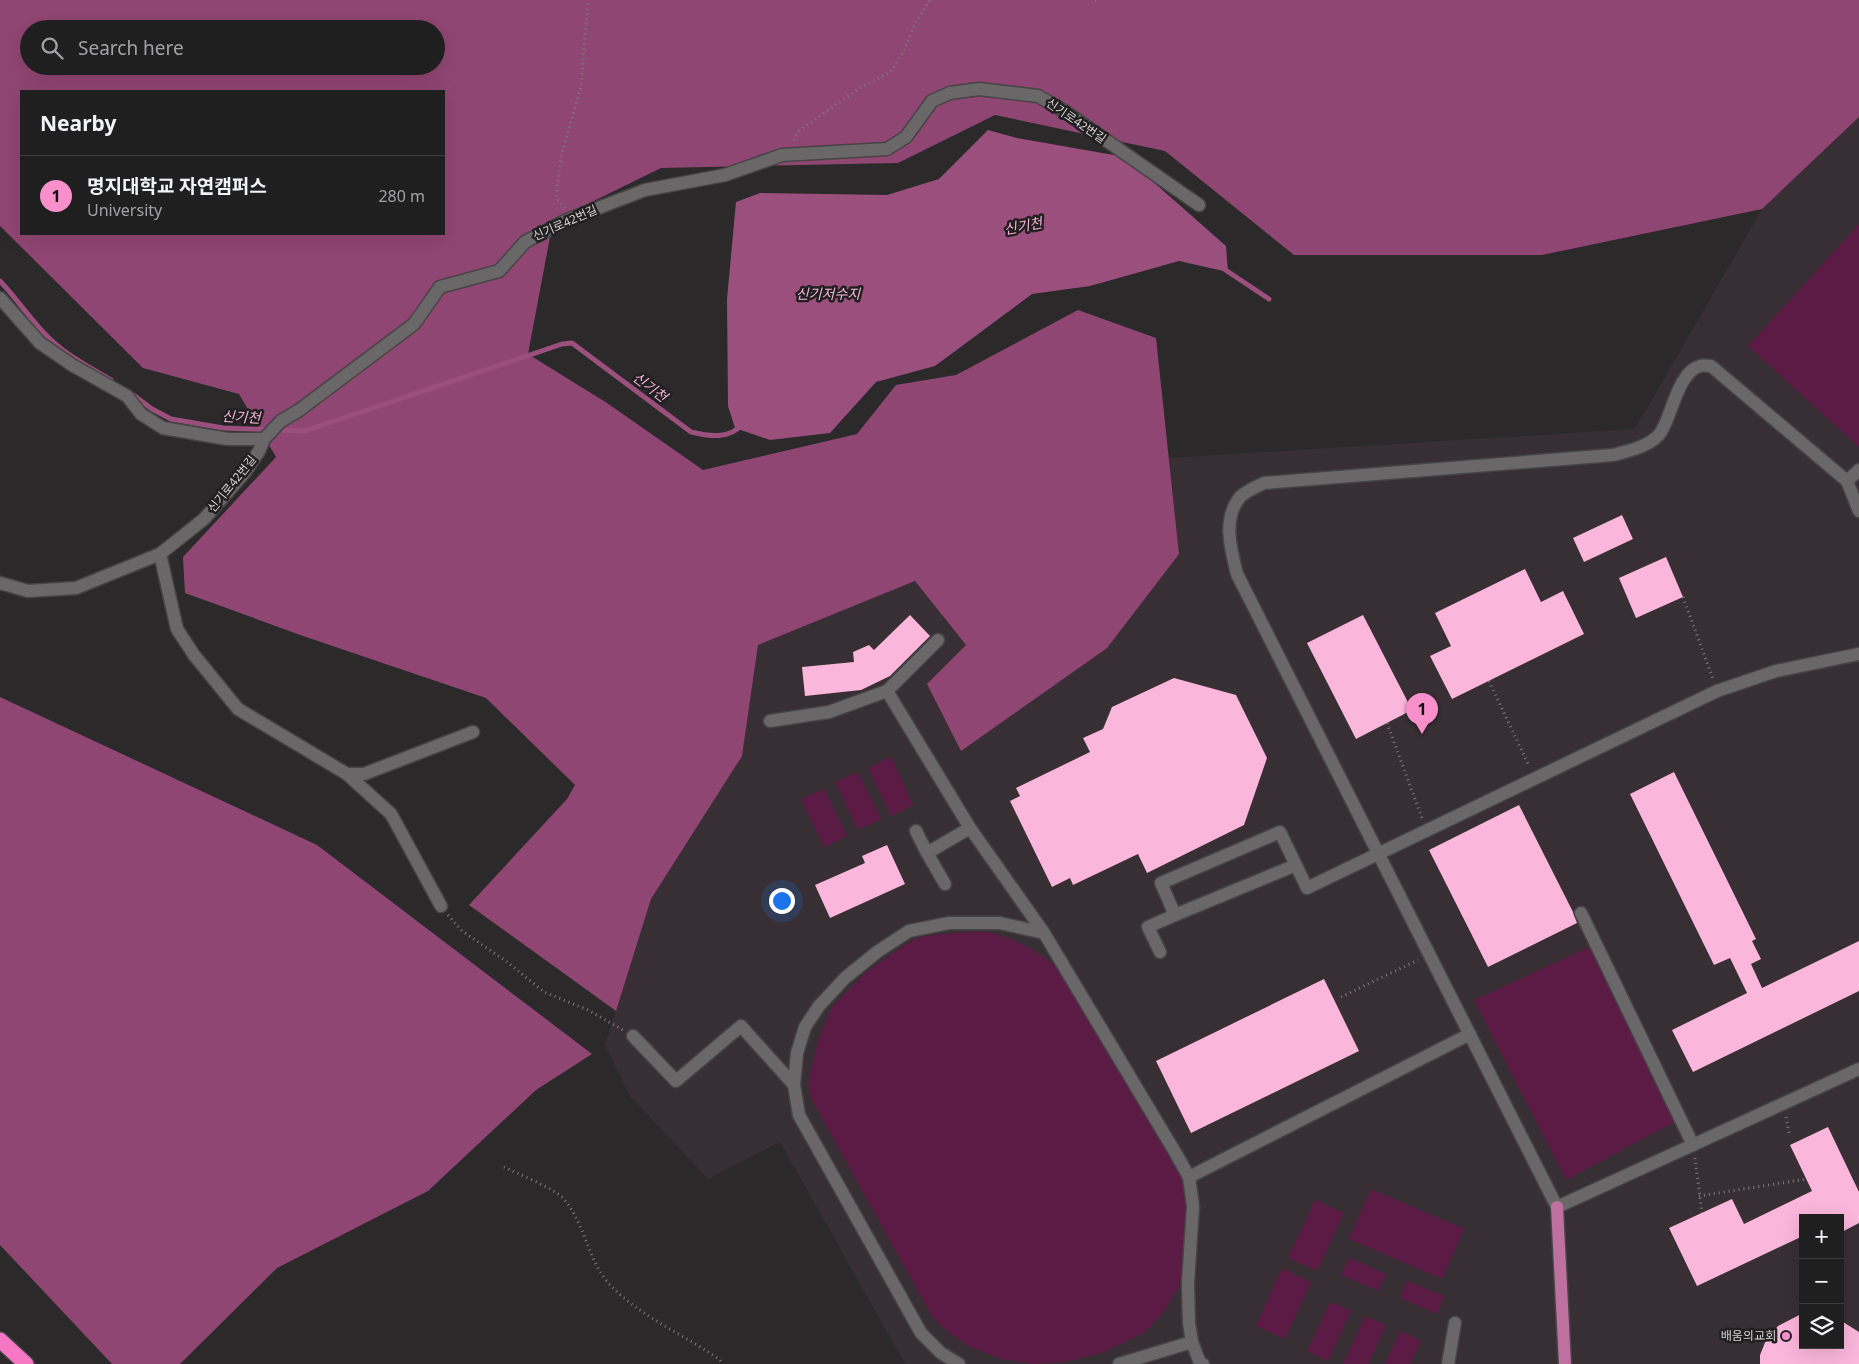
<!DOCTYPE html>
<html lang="en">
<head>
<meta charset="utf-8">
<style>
  :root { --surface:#201f20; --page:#282729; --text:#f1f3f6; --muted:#a2a2a5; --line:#3d3d3e; --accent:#f890cc }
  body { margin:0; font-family:"Noto Sans","Noto Sans KR",sans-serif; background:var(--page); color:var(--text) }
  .controls { position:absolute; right:15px; bottom:15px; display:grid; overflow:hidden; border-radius:0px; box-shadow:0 5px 20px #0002 }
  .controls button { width:45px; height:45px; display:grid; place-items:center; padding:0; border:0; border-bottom:1px solid var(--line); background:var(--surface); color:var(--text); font:25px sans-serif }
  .you { position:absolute; left:781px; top:900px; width:18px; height:18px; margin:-12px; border:4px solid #fff; border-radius:50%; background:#1a73e8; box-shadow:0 0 0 8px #1a73e833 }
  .badge { display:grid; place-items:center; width:32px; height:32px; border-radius:50%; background:var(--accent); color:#111; font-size:16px; font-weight:700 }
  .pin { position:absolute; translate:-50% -41px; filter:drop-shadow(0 1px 2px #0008) }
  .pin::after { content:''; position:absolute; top:26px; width:18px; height:15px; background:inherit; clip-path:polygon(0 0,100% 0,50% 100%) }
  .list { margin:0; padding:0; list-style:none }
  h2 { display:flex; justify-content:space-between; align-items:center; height:65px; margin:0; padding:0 20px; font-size:21px }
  h2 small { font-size:16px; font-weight:400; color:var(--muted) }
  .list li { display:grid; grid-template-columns:32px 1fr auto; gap:15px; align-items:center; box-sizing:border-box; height:80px; padding:0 20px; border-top:1px solid var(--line) }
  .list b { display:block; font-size:19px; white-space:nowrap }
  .list p { margin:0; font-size:16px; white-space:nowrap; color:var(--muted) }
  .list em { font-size:16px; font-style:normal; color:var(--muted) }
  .icon { flex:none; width:28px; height:28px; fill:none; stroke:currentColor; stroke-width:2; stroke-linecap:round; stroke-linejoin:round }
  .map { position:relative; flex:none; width:1859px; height:1364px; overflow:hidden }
  .search { position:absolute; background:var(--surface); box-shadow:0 5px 20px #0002; left:20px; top:20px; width:425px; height:55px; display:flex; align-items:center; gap:12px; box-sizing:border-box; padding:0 18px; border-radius:28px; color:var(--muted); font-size:19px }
  .panel { position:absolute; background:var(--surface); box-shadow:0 5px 20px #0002; left:20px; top:90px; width:425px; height:145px; border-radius:0px }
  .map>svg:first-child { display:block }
</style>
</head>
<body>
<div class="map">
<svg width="1859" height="1364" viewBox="0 0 1859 1364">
  <rect width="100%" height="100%" fill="#2b292a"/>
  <path fill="#382f34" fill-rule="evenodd" d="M 1859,117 L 1859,1364 L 905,1364 L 780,1142 L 708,1179 L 630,1096 L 605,1045 L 651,899 L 742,756 L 758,645 L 915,581 L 966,645 L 928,684 L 961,751 L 1179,554 L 1169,458 L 1635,429 L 1762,209 ZM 1803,1218 L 1840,1218 L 1840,1345 L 1803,1345 Z"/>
  <g fill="#5b1b44">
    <polygon points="1859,224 1859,447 1748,346"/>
    <polygon points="891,757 913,805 891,816 868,768"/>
    <polygon points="858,772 881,819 858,830 835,782"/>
    <polygon points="824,789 847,836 824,847 801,799"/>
    <path d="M 968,932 C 977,932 987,931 995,934 C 1023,941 1044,957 1066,974 L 1188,1189 L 1187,1259 L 1178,1288 L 1162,1314 L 1145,1332 L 1124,1343 L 1098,1354 L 1064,1362 L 1034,1364 L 1001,1359 L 968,1346 L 948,1332 L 933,1318 L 812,1100 L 808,1082 L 818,1041 L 832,1007 L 867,971 L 912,940 L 931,935 Z"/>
    <polygon points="1589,947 1676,1121 1566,1180 1474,1000"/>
    <polygon points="1371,1189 1464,1229 1442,1279 1349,1239"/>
    <polygon points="1315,1200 1344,1213 1317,1271 1288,1258"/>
    <polygon points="1349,1258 1386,1274 1378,1291 1341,1275"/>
    <polygon points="1282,1268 1311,1282 1285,1339 1256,1326"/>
    <polygon points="1407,1281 1444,1296 1437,1314 1400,1298"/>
    <polygon points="1330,1302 1351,1311 1328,1361 1307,1352"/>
    <polygon points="1365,1316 1386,1325 1368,1364 1343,1364"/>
    <polygon points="1400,1331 1421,1341 1410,1364 1385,1364"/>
  </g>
  <g fill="#904672" fill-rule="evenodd">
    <path d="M 0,0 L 1859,0 L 1859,117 L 1762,209 L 1542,255 L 1294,255 L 1165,151 L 995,115 L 898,163 L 661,168 L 553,221 L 528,354 L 607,403 L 703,470 L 857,434 L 896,385 L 956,375 L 1078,310 L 1156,338 L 1179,554 L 1107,648 L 961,751 L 927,684 L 966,645 L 915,581 L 758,645 L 742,756 L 651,899 L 616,1011 L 469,905 L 567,799 L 575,785 L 486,698 L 303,636 L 185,593 L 183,557 L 276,457 L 239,394 L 143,368 L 0,226 ZM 29,29 L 436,29 L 436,66 L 29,66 ZM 21,91 L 444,91 L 444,234 L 21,234 Z"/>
    <polygon points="0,697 317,845 592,1054 536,1090 428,1191 277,1268 180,1364 112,1364 0,1245"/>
  </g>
  <polygon fill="#9b4f7c" points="988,130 1017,138 1125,157 1226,246 1228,272 1179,261 1090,286 1032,294 935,366 876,382 830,433 770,440 735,428 728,406 727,299 736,202 760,193 887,195 939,179"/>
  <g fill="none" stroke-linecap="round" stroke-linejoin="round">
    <g stroke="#9b4f7c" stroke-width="5">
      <polyline points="1224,269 1269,299"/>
      <path d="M 0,281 C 22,304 40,335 67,353 C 81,363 96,371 111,380"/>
      <path d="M 128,391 L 152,409 L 171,419 L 223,428 L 305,431 L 562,344 L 572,343 L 691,432 C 708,436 730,440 742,424"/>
    </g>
  </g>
  <g fill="#fab6db">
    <polygon points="1622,515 1633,539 1584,562 1573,538"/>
    <polygon points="1666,557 1683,597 1636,618 1619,578"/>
    <polygon points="1525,569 1541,602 1563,591 1584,634 1452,699 1430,656 1451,646 1435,613"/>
    <polygon points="910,615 930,636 890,676 861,690 805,696 802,667 854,662 853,652 869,645 874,650"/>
    <polygon points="1363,615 1412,710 1356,739 1307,643"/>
    <polygon points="1174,678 1236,695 1267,758 1244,825 1147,873 1138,854 1073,885 1070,878 1052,887 1010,801 1020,796 1016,788 1090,752 1083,738 1103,729 1112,707"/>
    <polygon points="1674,772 1756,939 1752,941 1761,959 1751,964 1762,988 1859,941 1859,991 1693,1072 1672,1030 1747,993 1730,958 1714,965 1630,794"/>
    <polygon points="1519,805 1573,912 1577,923 1488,967 1429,850"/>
    <polygon points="887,845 905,884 830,918 815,885 865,863 862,856"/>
    <polygon points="1324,979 1359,1051 1191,1133 1156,1061"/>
    <polygon points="1828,1127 1859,1192 1859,1223 1840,1233 1840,1218 1803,1218 1803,1236 1697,1286 1669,1228 1732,1199 1744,1224 1812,1191 1790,1145"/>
    <polygon points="1803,1313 1803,1345 1840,1345 1840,1320 1859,1332 1859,1364 1760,1364 1760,1355 1766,1340 1778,1326"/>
  </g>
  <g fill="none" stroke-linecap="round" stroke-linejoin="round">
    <defs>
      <g id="minor">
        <polyline points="0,298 40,343 72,365 127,396 141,414 163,428 228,439 264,439"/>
        <polyline points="1859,470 1847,481 1859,511"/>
        <path d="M 1847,481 L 1711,366 C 1708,366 1703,365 1700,366 C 1678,372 1672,415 1661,432 C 1652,446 1628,451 1613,455 L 1264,483 C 1256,487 1246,491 1240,497 C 1222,519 1231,550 1237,574 L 1557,1207 L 1859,1069"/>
        <polyline points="160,554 177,629 194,655 238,709 347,774 364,774 473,732"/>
        <polyline points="0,583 28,591 76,588 160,554 204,519 245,472 259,451 264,439 281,421 298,411 414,324 440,287 499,271 525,242 567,220 645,190 725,175 782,155 887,149 906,137 932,101 950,93 979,89 1038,96 1064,111 1199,205"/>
        <polyline points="887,691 938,640"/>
        <polyline points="770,721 829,712 887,691 970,828 1044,933"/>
        <polyline points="347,774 391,814 441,906"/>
        <polyline points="916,831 927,853"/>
        <polyline points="1296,865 1175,915 1161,883 1280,832 1307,888 1717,691 1776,671 1859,654"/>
        <polyline points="945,884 927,853 970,828"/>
        <polyline points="1581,913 1693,1145"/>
        <polyline points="1160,952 1148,927 1175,915"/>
        <polyline points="633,1036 676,1081 741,1026 794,1085"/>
        <polyline points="1189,1177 1470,1034"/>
        <polyline points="959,1364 941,1353 921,1333 799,1115 794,1085 797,1053 805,1027 819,1006 845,978 877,952 909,931 949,923 1000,923 1044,933 1175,1152 1189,1177 1193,1206 1188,1283 1189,1323 1192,1342 1200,1363 1203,1364"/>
        <polyline points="1119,1364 1192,1342"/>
        <polyline points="1448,1364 1455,1323"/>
      </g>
      <polyline id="major" points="1557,1207 1565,1364"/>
      <polyline id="highway" points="0,1340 26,1364"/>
    </defs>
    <use href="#minor" stroke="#464445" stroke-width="15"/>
    <use href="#major" stroke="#464445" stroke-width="15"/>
    <use href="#highway" stroke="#464445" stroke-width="18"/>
    <g stroke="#7e7c7d" stroke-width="3" stroke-dasharray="1 4" stroke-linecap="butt">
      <polyline points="1095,0 1097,0"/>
      <polyline points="794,140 799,131 861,87 890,72 902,54 916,22 930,0"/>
      <polyline points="565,208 556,197 561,157 581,86 588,0"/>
      <polyline points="1683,597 1713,679"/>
      <polyline points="1489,681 1529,766"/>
      <polyline points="1387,723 1422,818"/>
      <polyline points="448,915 462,931 506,961 544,992 588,1010 623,1030"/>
      <polyline points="1341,997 1418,960"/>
      <polyline points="1786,1117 1789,1133"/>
      <polyline points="1695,1158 1702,1213"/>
      <path d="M 504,1167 C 517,1173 554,1189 562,1197 C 586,1223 587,1262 612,1287 C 643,1318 685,1335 720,1360 L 722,1364"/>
      <polyline points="1699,1196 1807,1179"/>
    </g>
    <use href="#minor" stroke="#6a6768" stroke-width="12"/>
    <use href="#major" stroke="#be719f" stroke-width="12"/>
    <use href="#highway" stroke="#f677c3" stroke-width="15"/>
  </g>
  <circle fill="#f890cc" stroke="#221f21" stroke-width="2" cx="1786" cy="1336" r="5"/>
  <g text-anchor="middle" stroke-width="5" stroke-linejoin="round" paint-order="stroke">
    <g font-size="12" fill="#d3d2d2" stroke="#221f21">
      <text transform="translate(1076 121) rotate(34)" y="4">신기로42번길</text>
      <text transform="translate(565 223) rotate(-24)" y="4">신기로42번길</text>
      <text transform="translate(232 484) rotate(-51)" y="4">신기로42번길</text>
    </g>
    <g font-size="12" fill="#d3d2d2" stroke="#221f21" text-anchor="end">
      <text x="1776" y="1340">배움의교회</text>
    </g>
    <g font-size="14" font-style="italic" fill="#f5b4d7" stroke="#221f21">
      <text transform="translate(1023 226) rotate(-11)" y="5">신기천</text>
      <text x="828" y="299">신기저수지</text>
      <text transform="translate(650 387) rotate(37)" y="5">신기천</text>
      <text transform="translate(241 417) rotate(3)" y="5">신기천</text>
    </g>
  </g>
</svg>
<div class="controls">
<button>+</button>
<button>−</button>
<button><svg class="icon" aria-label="layers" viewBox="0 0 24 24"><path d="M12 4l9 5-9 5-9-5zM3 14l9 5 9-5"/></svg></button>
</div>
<div class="you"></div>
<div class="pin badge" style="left:1422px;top:734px">1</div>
<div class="search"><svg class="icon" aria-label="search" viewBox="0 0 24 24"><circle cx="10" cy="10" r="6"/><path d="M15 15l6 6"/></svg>Search here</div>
<section class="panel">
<h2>Nearby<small></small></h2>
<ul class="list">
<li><span class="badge">1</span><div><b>명지대학교 자연캠퍼스</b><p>University</p></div><em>280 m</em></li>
</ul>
</section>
</div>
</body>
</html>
